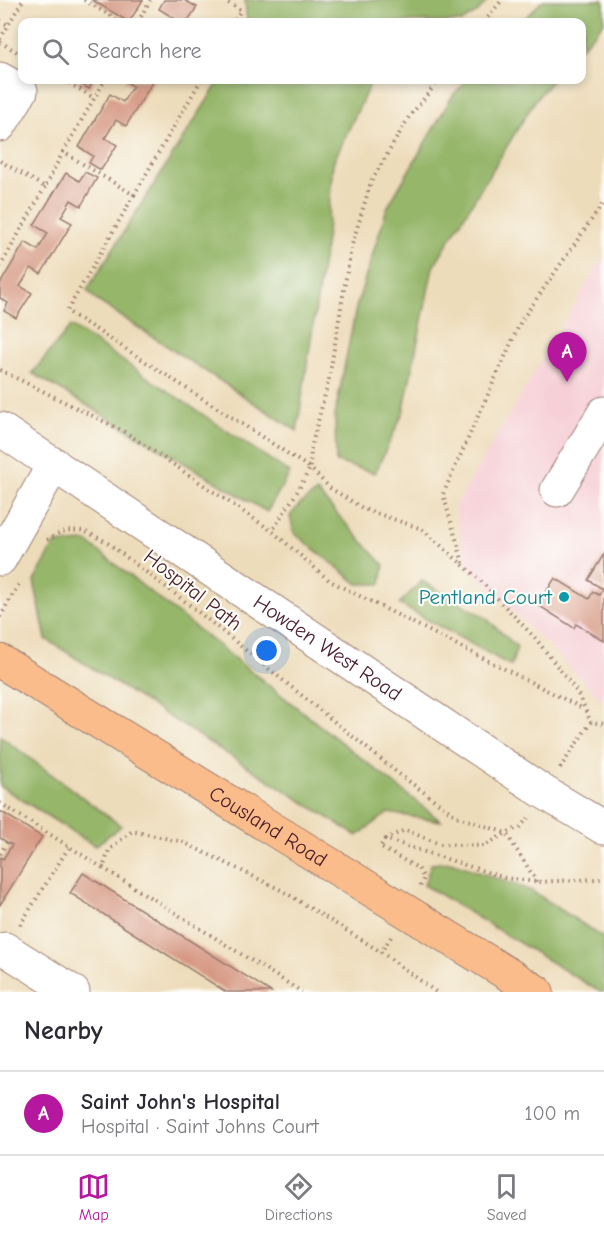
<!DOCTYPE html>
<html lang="en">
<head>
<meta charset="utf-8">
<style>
  :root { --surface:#fff; --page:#f2f2f3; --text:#2b2b33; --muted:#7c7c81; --line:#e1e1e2; --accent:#b5179e }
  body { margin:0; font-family:"Comic Neue",sans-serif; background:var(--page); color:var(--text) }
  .you { position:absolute; left:267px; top:651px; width:21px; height:21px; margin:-15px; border:4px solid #fff; border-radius:50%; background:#1a73e8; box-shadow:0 0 0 9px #1a73e833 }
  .badge { display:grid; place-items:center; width:39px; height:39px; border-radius:50%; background:var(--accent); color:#fff; font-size:20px; font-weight:700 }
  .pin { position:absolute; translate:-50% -50px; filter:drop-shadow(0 2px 3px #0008) }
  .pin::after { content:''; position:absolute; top:32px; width:21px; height:18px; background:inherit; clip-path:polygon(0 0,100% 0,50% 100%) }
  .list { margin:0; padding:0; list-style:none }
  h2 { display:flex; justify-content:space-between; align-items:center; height:78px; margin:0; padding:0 24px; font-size:26px }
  h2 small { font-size:20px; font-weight:400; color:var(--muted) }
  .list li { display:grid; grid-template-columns:39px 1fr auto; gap:18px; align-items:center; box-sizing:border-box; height:84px; padding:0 24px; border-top:2px solid var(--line) }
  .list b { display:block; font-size:22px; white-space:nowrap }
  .list p { margin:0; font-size:20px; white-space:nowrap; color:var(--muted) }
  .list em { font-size:20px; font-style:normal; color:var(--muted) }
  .icon { flex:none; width:33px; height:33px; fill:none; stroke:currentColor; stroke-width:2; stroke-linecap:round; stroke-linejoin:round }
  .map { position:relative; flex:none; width:604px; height:992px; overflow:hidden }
  .search { position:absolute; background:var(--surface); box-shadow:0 3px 9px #0003; left:18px; right:18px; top:18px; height:66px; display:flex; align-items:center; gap:15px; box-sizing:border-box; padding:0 21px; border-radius:12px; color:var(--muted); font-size:22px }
  .sheet { height:162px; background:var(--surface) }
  nav { display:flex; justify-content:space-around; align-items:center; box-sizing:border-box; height:84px; border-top:2px solid var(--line); background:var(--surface); font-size:16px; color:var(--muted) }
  nav a { display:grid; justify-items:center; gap:3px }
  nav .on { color:var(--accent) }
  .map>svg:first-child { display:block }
</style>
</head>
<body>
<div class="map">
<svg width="604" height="992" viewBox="0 0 604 992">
  <rect width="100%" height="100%" fill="#fdfcf7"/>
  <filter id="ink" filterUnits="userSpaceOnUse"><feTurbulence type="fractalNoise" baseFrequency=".0167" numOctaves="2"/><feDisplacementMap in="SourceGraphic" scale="12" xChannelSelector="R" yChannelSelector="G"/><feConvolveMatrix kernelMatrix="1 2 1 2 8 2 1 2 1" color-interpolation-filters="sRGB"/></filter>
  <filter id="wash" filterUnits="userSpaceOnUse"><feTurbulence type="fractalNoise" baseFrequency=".008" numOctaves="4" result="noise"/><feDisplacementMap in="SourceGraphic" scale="24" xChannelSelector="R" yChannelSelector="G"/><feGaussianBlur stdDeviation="1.35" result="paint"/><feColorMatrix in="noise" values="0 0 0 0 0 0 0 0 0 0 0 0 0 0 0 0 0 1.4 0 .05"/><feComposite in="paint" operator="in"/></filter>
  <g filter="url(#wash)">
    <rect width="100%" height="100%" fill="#eddcba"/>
    <polygon fill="#f6cfd7" points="604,255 604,702 468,566 454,508"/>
    <g fill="#96b66a" stroke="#706a4a" stroke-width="1.5">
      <polygon points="245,0 488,0 478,12 461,22 247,22"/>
      <polygon points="543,0 604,0 604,22 582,47 582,22 521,22"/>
      <polygon points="220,80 375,80 371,82 333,163 327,233 297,431 96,300 87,290"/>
      <polygon points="468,80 553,80 536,99 433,267 403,413 375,473 336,462 335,414 356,308 387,208 453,95"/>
      <polygon points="71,326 290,473 267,512 32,373"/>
      <polygon points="317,492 384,565 381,584 358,584 294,533 290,516 300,504"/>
      <polygon points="87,542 441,821 388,813 357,836 46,639 34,581 55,544"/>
      <polygon points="422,581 485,617 517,647 511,666 399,604"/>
      <polygon points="0,736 121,826 95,846 0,786"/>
      <polygon points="451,862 532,891 604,938 604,992 600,992 424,885 431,864"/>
    </g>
    <g id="blocks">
      <g fill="#d69883">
        <polygon points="92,0 143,0 129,22"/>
        <polygon points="164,0 184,0 197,7 187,22 171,22 174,18 159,9"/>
        <polygon points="74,80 94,80 89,89"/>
        <polygon points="123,80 154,80 126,126 116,120 105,138 117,145 101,170 89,163 93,156 79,147 110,94 123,102 133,86"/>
        <polygon points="85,172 97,178 81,206 71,200 61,217 72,223 41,274 31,268 20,286 32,293 16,318 4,311 8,303 0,298 0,284 25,242 38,250 48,233 34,225 66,173 79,181"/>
        <polygon points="604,554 604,641 576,624 574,628 538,605 555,578 589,599 593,592 599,595 603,589 588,580"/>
        <polygon points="0,811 42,837 0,905 0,857 3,859 12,845 0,838"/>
        <polygon points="83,873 211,954 271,992 226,992 70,893"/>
      </g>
    </g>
  </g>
  <g filter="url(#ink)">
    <use href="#blocks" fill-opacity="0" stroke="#9c7e72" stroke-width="1.5"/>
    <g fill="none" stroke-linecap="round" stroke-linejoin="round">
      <defs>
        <g id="minor">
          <polyline points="0,79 21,91 0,125"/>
          <path id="s1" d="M 0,429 L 542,791 L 604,828"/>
          <polyline points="557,490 604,413"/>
          <polyline points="0,559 54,464"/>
          <polyline points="5,949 73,992"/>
        </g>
        <g id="major">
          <path id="s2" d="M 0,661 L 537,992"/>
        </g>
      </defs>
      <use href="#minor" stroke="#9c7e72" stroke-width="35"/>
      <use href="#major" stroke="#9c7e72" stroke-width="35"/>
      <g stroke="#9c7e72" stroke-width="4" stroke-dasharray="1.5 4.5" stroke-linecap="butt">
        <polyline points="84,0 121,22"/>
        <polyline points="223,0 241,10 234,22"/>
        <polyline points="0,20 8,25"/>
        <polyline points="138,22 150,0"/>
        <polyline points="484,22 502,0"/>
        <polyline points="0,39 23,0"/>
        <polyline points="0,42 17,52"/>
        <polyline points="64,80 94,98"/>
        <polyline points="439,80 409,117 371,182 351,248 329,379 311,448 310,468 330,488 364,509 422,529 479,579 536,639 577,692 591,722"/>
        <polyline points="63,152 105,80"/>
        <polyline points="0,161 45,187 63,152 134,195 67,311 310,468 299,489 272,531"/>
        <polyline points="134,195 201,80"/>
        <polyline points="0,267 45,187"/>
        <polyline points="0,370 125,432 272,531 330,581 584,709"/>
        <polyline points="47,540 66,530 84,531 105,541 191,606 399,774 456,816 506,833 520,827 528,818"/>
        <polyline points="463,563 443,494 521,321 604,202"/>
        <polyline points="0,617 20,582"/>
        <polyline points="560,768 591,722 604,724"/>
        <polyline points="0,803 103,868 109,850 132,831 183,842 283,891 381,952"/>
        <polyline points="385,839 380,847 418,868 424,878 420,887"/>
        <polyline points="0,854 7,842"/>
        <polyline points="103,868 302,992"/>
        <polyline points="537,882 506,833 484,846 440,844 405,830 385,839 505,878 537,882 597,879 604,877"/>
        <polyline points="20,925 69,847"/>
        <polyline points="391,937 381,952 436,992"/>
      </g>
      <use href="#minor" stroke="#fff" stroke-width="33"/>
      <use href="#major" stroke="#fabc8b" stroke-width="33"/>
    </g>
  </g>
  <circle fill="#0f9aa8" stroke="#fdfcf7" stroke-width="2" cx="564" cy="597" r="6"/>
  <g text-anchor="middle" stroke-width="4.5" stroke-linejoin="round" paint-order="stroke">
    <g font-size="21" fill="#4a1f2b" stroke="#fdfcf7">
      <text transform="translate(193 590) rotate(38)" y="7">Hospital Path</text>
      <text dy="7" stroke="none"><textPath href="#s1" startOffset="394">Howden West Road</textPath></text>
      <text dy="7" stroke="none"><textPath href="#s2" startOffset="315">Cousland Road</textPath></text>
    </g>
    <g font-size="21" fill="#0d838f" stroke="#fdfcf7" text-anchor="end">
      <text x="552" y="604">Pentland Court</text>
    </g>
  </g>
</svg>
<div class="you"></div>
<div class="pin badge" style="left:567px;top:382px">A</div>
<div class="search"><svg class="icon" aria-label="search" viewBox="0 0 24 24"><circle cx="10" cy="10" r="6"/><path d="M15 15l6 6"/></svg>Search here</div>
</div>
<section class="sheet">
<h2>Nearby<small></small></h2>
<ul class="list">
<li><span class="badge">A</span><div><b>Saint John's Hospital</b><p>Hospital · Saint Johns Court</p></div><em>100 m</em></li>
</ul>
</section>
<nav>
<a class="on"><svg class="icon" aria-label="map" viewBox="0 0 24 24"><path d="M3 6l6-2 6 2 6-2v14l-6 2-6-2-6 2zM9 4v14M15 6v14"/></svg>Map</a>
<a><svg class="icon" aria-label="directions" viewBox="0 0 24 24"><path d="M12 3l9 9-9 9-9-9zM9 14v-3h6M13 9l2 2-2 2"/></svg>Directions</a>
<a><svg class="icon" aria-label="saved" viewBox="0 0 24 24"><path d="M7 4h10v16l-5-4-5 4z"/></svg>Saved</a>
</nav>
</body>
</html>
